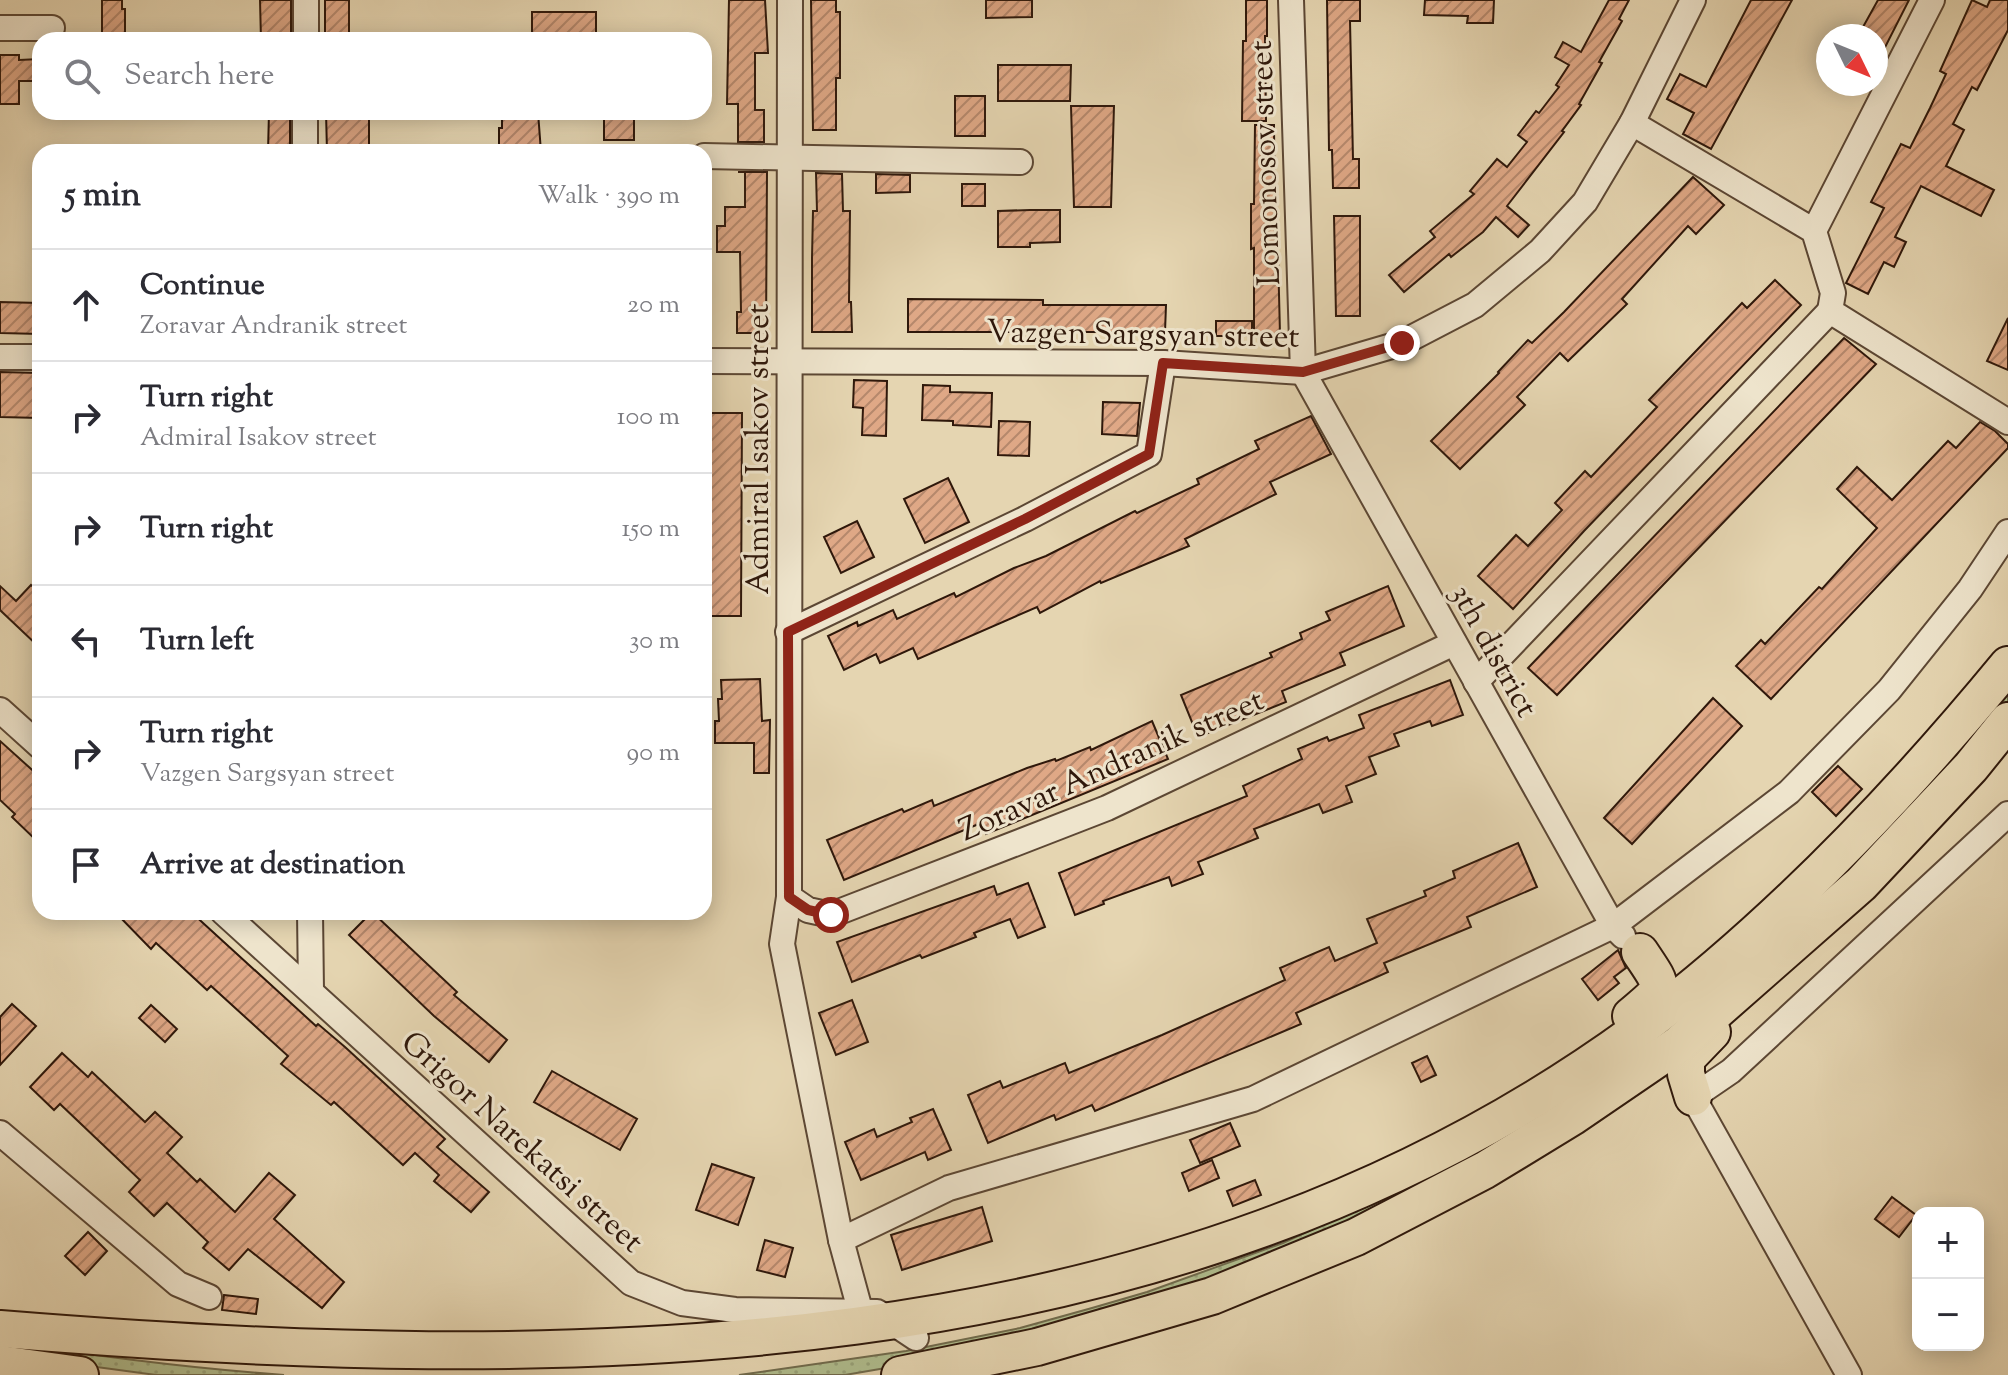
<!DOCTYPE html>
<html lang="en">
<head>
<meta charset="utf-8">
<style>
  :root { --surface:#fff; --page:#f2f2f3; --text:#2b2b33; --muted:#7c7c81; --line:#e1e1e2 }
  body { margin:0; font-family:"Sorts Mill Goudy",serif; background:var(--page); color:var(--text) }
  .controls { position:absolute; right:24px; bottom:24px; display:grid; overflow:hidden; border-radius:16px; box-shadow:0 4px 20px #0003 }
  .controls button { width:72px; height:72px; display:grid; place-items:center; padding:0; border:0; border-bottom:2px solid var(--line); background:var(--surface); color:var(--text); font:40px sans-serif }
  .compass { position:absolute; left:1816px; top:24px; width:72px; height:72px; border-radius:50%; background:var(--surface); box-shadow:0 4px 20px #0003; rotate:133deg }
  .stop { position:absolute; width:24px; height:24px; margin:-18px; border:6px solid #8f2418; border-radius:50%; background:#fff }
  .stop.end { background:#8f2418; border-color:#fff; box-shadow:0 2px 8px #0008 }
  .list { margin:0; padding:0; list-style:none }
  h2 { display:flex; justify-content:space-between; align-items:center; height:104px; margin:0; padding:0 32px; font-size:34px }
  h2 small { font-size:26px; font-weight:400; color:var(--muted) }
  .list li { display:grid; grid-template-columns:52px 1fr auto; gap:24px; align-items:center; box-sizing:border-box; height:112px; padding:0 32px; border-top:2px solid var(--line) }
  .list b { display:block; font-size:30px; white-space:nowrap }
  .list p { margin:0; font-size:26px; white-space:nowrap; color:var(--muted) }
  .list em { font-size:26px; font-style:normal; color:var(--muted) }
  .icon { flex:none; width:44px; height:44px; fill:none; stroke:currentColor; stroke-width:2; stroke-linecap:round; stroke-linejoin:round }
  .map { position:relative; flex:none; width:2008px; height:1375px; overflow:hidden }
  .search { position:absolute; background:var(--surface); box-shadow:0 4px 20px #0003; left:32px; top:32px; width:680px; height:88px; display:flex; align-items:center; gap:20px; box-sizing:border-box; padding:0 28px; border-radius:24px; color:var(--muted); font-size:30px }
  .panel { position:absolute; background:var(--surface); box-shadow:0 4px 20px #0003; left:32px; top:144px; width:680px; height:776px; border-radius:24px }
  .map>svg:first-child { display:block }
</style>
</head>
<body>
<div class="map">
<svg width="2008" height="1375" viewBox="0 0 2008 1375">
  <defs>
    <pattern id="green-dots" width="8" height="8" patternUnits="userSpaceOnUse" patternTransform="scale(2)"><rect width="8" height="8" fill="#b0be8f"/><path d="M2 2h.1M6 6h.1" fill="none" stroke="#98a37a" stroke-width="1.8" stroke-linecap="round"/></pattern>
    <pattern id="building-hatch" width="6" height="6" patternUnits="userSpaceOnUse" patternTransform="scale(2)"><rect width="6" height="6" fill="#dfa886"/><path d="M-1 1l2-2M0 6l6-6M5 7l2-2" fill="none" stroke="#b5886c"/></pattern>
  </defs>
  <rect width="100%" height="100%" fill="#e5d5b1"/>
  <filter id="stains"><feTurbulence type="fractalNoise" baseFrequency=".0025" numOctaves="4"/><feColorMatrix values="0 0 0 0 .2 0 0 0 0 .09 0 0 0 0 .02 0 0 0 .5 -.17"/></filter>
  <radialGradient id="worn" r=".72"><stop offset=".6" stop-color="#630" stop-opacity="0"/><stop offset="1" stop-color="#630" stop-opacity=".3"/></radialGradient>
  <g fill="url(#green-dots)" stroke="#706b4d" stroke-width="2">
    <polygon points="2008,683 2008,704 1824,898 1704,1006 1440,1184 1216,1283 909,1364 845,1375 739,1375 906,1351 1020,1328 1092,1308 1147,1292 1283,1243 1434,1172 1554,1100"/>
    <path d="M 0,1341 C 94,1356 189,1368 284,1375 L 156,1375 L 0,1354 Z"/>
  </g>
  <g fill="url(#building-hatch)" stroke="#2f180b" stroke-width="2">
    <polygon points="102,0 122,0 122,9 125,9 125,40 102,40"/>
    <polygon points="260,0 291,0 291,40 261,40"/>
    <polygon points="325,0 349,0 349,40 328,40 328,33 325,33"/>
    <polygon points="729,0 765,0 768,53 755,53 755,110 764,110 764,142 738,142 738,104 727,104"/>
    <polygon points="811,0 836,0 836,12 840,12 840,78 836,78 836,130 813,130"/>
    <polygon points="986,0 1032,0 1032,17 986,18"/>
    <polygon points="1246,0 1267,0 1267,36 1265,36 1266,121 1242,121 1243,41 1246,41"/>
    <polygon points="1327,0 1360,0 1360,21 1350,21 1353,159 1359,159 1359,188 1333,188 1332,150 1329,150"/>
    <polygon points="1425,0 1494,0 1493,23 1467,23 1468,16 1424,15"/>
    <polygon points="1609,0 1629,0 1619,19 1622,21 1599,62 1602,63 1579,104 1581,105 1562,131 1564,132 1507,206 1529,225 1518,237 1496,217 1483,232 1451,257 1449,254 1404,292 1389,275 1435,237 1430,231 1474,194 1470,191 1497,159 1507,167 1527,142 1518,135 1536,111 1539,113 1559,87 1556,85 1569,65 1555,57 1563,42 1581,52"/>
    <polygon points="1751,0 1792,0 1711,149 1683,134 1694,113 1667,99 1680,74 1706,87"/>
    <polygon points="1878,0 1909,0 1876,65 1876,36 1858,36"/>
    <polygon points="1972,0 1987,7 1990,0 2008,0 2008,30 1977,90 1972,87 1953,124 1964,130 1946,166 1994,190 1981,216 1921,186 1895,237 1906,242 1894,267 1884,262 1868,294 1846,283 1884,208 1871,202 1901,144 1910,148 1930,108 1946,74 1940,71"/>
    <polygon points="532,12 596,12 596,34 532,35"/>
    <polygon points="0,55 19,55 19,60 40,59 40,81 19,81 19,104 0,104"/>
    <polygon points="998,65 1071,65 1070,101 998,101"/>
    <rect x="955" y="96" width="30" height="40"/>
    <polygon points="1071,106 1114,106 1111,207 1074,207"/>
    <polygon points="269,112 290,112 290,152 268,152"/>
    <polygon points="326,112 369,112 369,152 327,152"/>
    <polygon points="502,112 538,112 541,152 499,152 499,128 502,128"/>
    <rect x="604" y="112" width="30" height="28"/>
    <polygon points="1255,125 1274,125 1275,254 1278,254 1280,334 1254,334 1254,248 1251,249 1251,204 1254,204"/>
    <polygon points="738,172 767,172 766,333 737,333 737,312 741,312 740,252 717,252 717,226 725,226 725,207 745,207 745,172"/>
    <polygon points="816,173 842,174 843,211 850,211 849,302 851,302 852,332 812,332 812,258 813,211 817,211"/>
    <polygon points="876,174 910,175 910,192 876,193"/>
    <polygon points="1693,177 1724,205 1696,234 1688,226 1622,299 1627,304 1568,361 1560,353 1517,397 1525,405 1460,469 1431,441 1499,373 1498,372 1528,340 1532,343 1564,312"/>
    <rect x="962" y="184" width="23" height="22"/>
    <polygon points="1030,210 1060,210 1060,242 1030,243 1030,247 998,247 998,211"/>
    <polygon points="1334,216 1360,216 1360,316 1336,316"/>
    <polygon points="1775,280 1801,305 1584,531 1513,609 1478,576 1516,535 1528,546 1562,510 1555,503 1585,471 1591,477 1657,407 1649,400 1742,303 1747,308"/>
    <polygon points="908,299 1043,300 1043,305 1166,305 1165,332 908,332"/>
    <polygon points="0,302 40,303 40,334 0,333"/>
    <polygon points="2008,318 2008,370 1987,361"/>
    <rect x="1216" y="321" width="36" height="15"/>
    <polygon points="1844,338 1876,364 1557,695 1528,668"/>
    <polygon points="0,372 40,373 40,418 0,417"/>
    <polygon points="854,380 887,381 886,436 862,435 863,408 853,407"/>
    <polygon points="923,385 950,386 950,392 992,393 991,427 953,425 953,421 922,420"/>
    <polygon points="1103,402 1140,403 1137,436 1102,434"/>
    <polygon points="704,413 742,413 741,616 704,616"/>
    <polygon points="1311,416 1331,454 1270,482 1276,494 1185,539 1189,546 1101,583 1100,581 1040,613 1037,607 918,659 913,648 880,663 876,654 844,670 828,636 857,622 858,626 893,610 897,619 954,593 956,597 1014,568 1046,556 1135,511 1137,513 1199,484 1197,479 1259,449 1255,441"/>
    <polygon points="999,421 1030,422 1029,456 998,455"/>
    <polygon points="1980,422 1995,431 2008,444 2008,448 1771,699 1736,666 1761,640 1765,644 1819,587 1822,589 1877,528 1837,489 1857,467 1892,500 1948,441 1956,448"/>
    <polygon points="948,478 969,522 925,543 904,499"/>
    <polygon points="857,521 874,557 841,573 824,537"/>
    <polygon points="31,585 40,593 40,648 0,610 0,586 16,601"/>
    <polygon points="1388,586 1404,626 1340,653 1345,665 1282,691 1286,702 1198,737 1181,695 1272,657 1270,653 1302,639 1300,633 1330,620 1326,612"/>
    <polygon points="760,679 762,721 770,720 769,773 754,773 754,743 715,743 715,721 719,721 718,699 722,699 721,680"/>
    <polygon points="1450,680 1463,715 1432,726 1430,721 1394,734 1399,746 1369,757 1376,774 1346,786 1352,802 1323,813 1319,804 1254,829 1258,838 1198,862 1203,874 1172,886 1169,877 1103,901 1104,904 1075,915 1059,873 1247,796 1243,786 1302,759 1298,749 1327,737 1329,741 1364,728 1359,715"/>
    <polygon points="1713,698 1742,726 1632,844 1604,818"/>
    <polygon points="1152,721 1168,759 986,834 981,823 844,880 827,840 902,809 904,812 932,800 934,806 1027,768 1055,759 1056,761 1090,747 1091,750"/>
    <polygon points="0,741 40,777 40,844 12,817 15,814 0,800"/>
    <polygon points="1838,766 1862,789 1836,816 1812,792"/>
    <polygon points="1518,843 1537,887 1467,917 1471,927 1384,963 1388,972 1296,1013 1301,1024 1095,1111 1092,1105 1056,1120 1054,1115 988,1143 968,1095 1000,1081 1003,1088 1065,1063 1069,1073 1162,1035 1285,980 1280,968 1329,947 1335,961 1377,943 1367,919 1426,896 1424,891 1455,878 1453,871"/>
    <polygon points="1028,883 1045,927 1018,938 1010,919 974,933 976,937 945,949 922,958 920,955 852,982 837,942 994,886 997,895"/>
    <polygon points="115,912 191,912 316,1026 318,1024 345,1047 445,1139 437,1147 489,1192 471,1212 434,1181 439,1175 415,1153 403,1165 334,1102 331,1105 281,1064 288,1056 211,986 207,990 156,943 151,949"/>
    <polygon points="372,912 457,992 454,995 507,1040 489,1062 434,1016 349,935"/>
    <polygon points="1618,950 1626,968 1614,977 1619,983 1598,1000 1582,979"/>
    <polygon points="852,1000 868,1042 836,1055 819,1013"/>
    <polygon points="12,1004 36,1026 0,1065 0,1017"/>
    <polygon points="151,1005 177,1029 165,1042 139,1018"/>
    <polygon points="62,1053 88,1077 92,1072 145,1122 155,1112 182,1137 167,1153 197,1182 200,1179 235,1212 269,1173 295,1195 274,1219 344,1282 322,1308 248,1249 229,1270 203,1248 208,1242 167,1203 154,1216 129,1192 140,1180 60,1104 54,1110 30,1087"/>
    <polygon points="1427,1056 1436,1075 1421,1082 1412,1063"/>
    <polygon points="552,1071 637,1119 620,1150 534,1102"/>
    <polygon points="933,1109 951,1150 928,1160 925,1152 861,1180 845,1142 874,1129 877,1137 912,1122 910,1118"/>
    <polygon points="1230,1123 1240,1146 1200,1163 1190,1140"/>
    <polygon points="1212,1160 1219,1178 1189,1191 1182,1173"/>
    <polygon points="712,1164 754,1178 738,1225 696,1210"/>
    <polygon points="1255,1180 1261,1195 1233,1206 1227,1191"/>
    <polygon points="1892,1197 1916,1215 1899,1237 1875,1219"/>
    <polygon points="982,1207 992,1241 902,1270 891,1235"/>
    <polygon points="88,1232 107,1251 85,1275 65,1256"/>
    <polygon points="765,1240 793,1248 785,1277 757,1270"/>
    <polygon points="224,1295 258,1299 256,1314 222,1310"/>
  </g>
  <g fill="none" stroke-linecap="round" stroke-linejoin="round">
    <defs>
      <g id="minor">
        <polyline points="790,0 789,897 782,944 841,1240 860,1310"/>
        <polyline points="1291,0 1303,372 1613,926 1623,936"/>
        <polyline points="0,28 52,28"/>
        <polyline points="306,40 306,0"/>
        <polyline points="1632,123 1814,231 1833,293 1830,311 2008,422"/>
        <polyline points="305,152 305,112"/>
        <polyline points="704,156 1020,162"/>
        <polyline points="1814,231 1932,0"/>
        <polyline points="0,357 40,357"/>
        <polyline points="704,361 1163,363 1303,372 1402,343 1475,305 1540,251 1585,202 1632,123 1693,0"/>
        <polyline points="788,632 1025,519 1149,454 1163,363"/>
        <polyline points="1476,682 1830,311"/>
        <polyline points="0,710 40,746"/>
        <polyline points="789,897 808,910 831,915 1107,808 1454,643"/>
        <polyline points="223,912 631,1283 682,1303 735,1310 877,1312 916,1338"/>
        <polyline points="310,912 311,991"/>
        <polyline points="0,1133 178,1284 209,1297"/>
        <polyline points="841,1240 949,1188 1253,1099 1613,926 1789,792 1889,690 1970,589 2008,532"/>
        <polyline points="1849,1375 1693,1097 1731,1071 2008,814"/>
      </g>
      <g id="highway">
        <path d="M 1631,1016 C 1666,986 1666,991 1640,952"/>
        <polyline points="1693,1097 1686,1074 1686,1059 1712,1032"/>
        <path d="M 0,1329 C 566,1375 1169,1375 1642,1027 C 1777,925 1901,795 2008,665"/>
        <polyline points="0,1364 80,1375"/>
        <polyline points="900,1375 1037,1347 1212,1296 1356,1237 1485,1170 1572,1117 1679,1044 1861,884 1971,767 2008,721"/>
      </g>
    </defs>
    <use href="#minor" stroke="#5c4734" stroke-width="28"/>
    <use href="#highway" stroke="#2f180b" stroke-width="40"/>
    <use href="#minor" stroke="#eee4cc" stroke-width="24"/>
    <use href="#highway" stroke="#e5d5b1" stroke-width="36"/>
  </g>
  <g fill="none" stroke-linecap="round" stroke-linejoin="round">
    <polyline stroke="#8f2418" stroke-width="10" points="831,915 808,910 789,897 788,632 1025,519 1149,454 1163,363 1303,372 1402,343"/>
  </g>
  <g text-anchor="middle" stroke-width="6" stroke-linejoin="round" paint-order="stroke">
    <g font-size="32" fill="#2f180b" stroke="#eee4cc">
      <text transform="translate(1264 163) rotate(-92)" y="11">Lomonosov street</text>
      <text transform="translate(1143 333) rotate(1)" y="11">Vazgen Sargsyan street</text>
      <text transform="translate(757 449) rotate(-90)" y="11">Admiral Isakov street</text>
      <text transform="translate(1495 650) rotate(61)" y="11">3th district</text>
      <text transform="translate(1111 764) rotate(-24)" y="11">Zoravar Andranik street</text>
      <text transform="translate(523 1141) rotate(42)" y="11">Grigor Narekatsi street</text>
    </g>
  </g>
  <rect width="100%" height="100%" filter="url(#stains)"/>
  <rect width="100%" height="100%" fill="url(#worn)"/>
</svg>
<div class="controls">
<button>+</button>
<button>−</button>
</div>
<svg class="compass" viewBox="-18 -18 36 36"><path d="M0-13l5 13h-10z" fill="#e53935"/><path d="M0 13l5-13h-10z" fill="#7c7c81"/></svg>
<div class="stop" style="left:831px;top:915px"></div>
<div class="stop end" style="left:1402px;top:343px"></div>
<div class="search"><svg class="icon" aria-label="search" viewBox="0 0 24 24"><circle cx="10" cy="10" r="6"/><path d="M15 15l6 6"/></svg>Search here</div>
<section class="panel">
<h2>5 min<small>Walk · 390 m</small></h2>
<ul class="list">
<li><svg class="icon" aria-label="ahead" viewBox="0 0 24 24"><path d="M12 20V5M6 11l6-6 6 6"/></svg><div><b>Continue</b><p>Zoravar Andranik street</p></div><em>20 m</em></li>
<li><svg class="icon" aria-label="right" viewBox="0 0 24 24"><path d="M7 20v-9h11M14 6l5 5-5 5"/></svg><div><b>Turn right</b><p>Admiral Isakov street</p></div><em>100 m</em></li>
<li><svg class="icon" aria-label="right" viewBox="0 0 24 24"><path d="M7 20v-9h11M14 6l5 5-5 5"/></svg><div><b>Turn right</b></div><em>150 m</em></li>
<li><svg class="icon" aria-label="left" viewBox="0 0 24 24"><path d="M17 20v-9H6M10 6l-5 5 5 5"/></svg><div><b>Turn left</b></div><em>30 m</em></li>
<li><svg class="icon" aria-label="right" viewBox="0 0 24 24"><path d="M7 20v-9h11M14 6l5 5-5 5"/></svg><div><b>Turn right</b><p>Vazgen Sargsyan street</p></div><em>90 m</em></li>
<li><svg class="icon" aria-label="arrive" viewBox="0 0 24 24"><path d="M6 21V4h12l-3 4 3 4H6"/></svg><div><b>Arrive at destination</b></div></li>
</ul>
</section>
</div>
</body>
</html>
